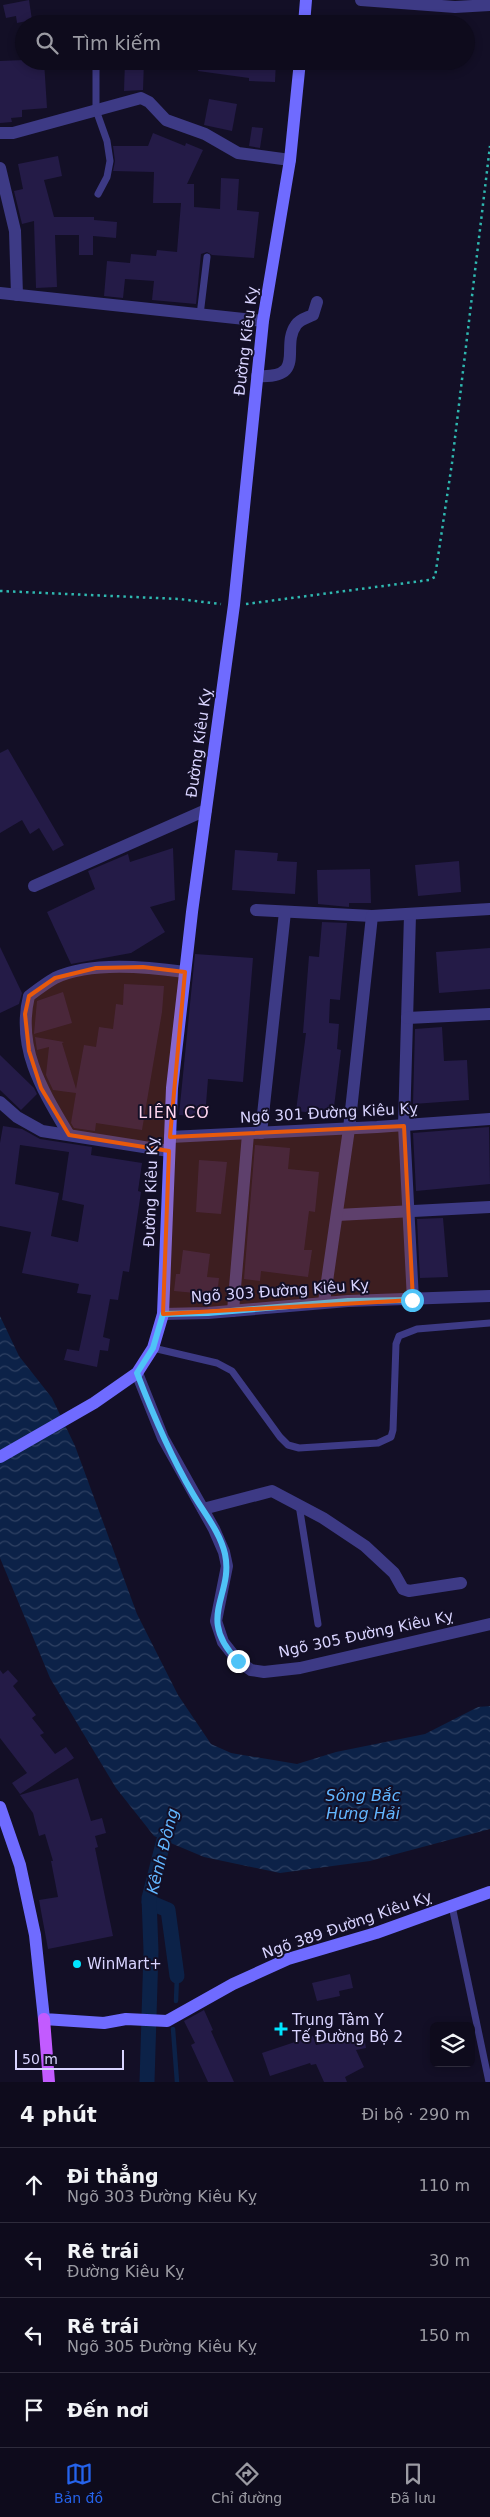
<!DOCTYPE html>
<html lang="vi">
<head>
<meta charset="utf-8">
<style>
  :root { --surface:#0e0b1c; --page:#171425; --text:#f1f3f6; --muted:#9b9ba3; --line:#2e2b3b; --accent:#2563eb }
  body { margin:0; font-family:"DejaVu Sans",sans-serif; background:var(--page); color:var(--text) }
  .controls { position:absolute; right:15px; bottom:15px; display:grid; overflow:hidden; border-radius:8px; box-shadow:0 2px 8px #0003 }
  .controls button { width:45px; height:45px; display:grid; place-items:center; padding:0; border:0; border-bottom:1px solid var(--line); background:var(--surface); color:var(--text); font:25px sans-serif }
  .scale { position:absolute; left:15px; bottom:12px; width:109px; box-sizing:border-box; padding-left:5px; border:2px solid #d9d4ff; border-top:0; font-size:14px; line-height:18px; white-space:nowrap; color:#d9d4ff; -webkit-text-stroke:4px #130f26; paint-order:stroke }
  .stop { position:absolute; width:15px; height:15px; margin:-11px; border:4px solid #4fc3f7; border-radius:50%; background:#fff }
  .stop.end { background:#4fc3f7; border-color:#fff; box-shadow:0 1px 5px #0008 }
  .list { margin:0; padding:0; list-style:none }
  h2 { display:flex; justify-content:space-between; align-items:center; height:65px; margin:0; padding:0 20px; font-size:21px }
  h2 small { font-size:16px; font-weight:400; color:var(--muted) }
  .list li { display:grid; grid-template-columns:32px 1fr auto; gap:15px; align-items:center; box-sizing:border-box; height:75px; padding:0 20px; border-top:1px solid var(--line) }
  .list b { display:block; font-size:19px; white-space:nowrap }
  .list p { margin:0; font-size:16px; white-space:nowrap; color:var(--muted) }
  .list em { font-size:16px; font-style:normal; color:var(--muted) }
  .icon { flex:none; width:28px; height:28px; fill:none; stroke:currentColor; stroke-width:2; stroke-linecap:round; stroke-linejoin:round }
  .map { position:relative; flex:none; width:490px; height:2082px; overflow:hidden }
  .search { position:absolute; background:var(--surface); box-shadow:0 2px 8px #0003; left:15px; right:15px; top:15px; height:55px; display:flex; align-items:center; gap:12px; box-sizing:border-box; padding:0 18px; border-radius:28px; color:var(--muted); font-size:19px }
  .sheet { height:365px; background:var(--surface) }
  nav { display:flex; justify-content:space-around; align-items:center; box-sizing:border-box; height:70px; border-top:1px solid var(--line); background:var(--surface); font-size:14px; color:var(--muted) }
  nav a { display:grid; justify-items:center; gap:2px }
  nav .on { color:var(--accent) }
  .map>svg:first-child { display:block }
</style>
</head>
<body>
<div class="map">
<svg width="490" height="2082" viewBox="0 0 490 2082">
  <defs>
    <pattern id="water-waves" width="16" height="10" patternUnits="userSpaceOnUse" patternTransform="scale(1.25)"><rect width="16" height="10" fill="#0c2248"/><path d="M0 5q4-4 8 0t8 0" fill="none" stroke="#2f4163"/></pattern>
  </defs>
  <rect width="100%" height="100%" fill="#130f26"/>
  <polygon fill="url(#water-waves)" points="0,1316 19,1356 52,1398 75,1446 137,1614 178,1695 211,1744 231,1753 297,1764 336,1752 425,1734 478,1707 490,1706 490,1829 370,1861 280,1873 204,1857 154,1836 116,1788 50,1678 0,1558"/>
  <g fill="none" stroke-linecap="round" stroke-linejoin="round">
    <g stroke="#0c2248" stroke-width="4.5">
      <polyline points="176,2001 177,1976"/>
      <polyline points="173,2029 177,2082"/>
    </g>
    <g stroke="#0c2248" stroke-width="15">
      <polyline points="149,1902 168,1910 177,1976"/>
      <polyline points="147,2082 151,1951 149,1898 169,1820"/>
    </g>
  </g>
  <g fill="#241b47" fill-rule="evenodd">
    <polygon points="29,0 32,20 17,23 16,16 6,18 3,5"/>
    <polygon points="24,60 44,61 47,108 22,110 22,117 11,118 12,122 0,123 0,61"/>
    <polygon points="125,61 144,61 143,90 124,91"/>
    <polygon points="199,61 276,61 275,82 249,81 249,78 198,71"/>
    <polygon points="209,99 237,104 232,131 204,125"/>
    <polygon points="252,127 263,128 260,148 249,146"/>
    <polygon points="153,133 185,146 186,143 203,150 187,184 194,184 194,207 220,209 221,178 239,179 237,210 259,212 254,258 212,255 207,252 201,254 196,304 152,300 154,281 125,279 123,298 104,296 107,261 130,263 131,254 156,256 157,250 177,252 181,203 153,203 154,172 113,171 115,161 113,146 148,146"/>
    <polygon points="58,156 62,176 44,180 54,217 94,217 94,220 117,222 116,238 93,236 93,255 79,255 79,235 55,235 57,287 36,288 34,221 22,224 14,191 23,189 18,164"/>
    <polygon points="8,749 64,845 53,851 39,828 30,834 22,820 0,833 0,753"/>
    <polygon points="173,848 175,900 150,907 165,932 131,953 71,964 47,912 95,889 88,871 128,854 130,862"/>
    <polygon points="235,850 278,853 277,861 297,862 295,894 232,890"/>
    <polygon points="459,861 461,892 418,896 415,865"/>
    <polygon points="370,869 371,903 349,903 349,907 318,904 317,870"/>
    <polygon points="322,922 347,923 340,1000 330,999 329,1023 339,1024 337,1049 341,1050 333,1115 296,1111 306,1033 303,1033 309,956 319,957"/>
    <polygon points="0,947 22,993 19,1004 0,1013"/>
    <polygon points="490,948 490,989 439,993 436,952"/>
    <polygon points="195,954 253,958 243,1082 208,1079 205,1117 179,1115"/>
    <polygon points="124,984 164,986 162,1012 142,1130 96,1123 95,1131 74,1128 71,1123 76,1093 53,1090 46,1075 49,1047 37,1050 35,1037 64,1042 62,1043 76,1089 84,1045 96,1047 99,1027 113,1029 116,1004 123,1005"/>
    <polygon points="63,992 72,1023 34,1034 37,1001"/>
    <polygon points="442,1027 444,1061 467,1060 469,1100 413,1104 415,1029"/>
    <polygon points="0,1055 34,1088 37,1094 21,1110 0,1090"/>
    <path d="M 3,1126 L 22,1129 L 40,1139 L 92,1147 L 91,1155 L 142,1163 L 138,1191 L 141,1192 L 129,1272 L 123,1271 L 118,1300 L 110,1299 L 103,1337 L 110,1339 L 108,1351 L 100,1350 L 97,1367 L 64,1360 L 67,1349 L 79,1351 L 91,1295 L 77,1293 L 79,1284 L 22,1273 L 31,1232 L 0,1226 L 0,1143 ZM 20,1145 L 69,1152 L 62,1200 L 84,1205 L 78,1242 L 51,1236 L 59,1193 L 15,1184 Z"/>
    <polygon points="489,1127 490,1184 416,1191 413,1133"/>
    <polygon points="255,1145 290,1148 288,1169 319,1172 315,1212 309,1211 304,1250 312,1250 308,1277 261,1271 260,1281 244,1279"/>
    <polygon points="199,1160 227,1162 221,1214 196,1212"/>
    <polygon points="443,1218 448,1277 420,1278 417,1219"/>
    <polygon points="183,1250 210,1254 207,1277 219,1278 217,1295 174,1291 176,1274 180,1274"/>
    <polygon points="0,1670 3,1674 8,1670 18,1681 13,1686 36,1715 32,1718 44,1733 40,1735 55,1754 66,1747 74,1758 20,1794 12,1783 27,1773 0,1738"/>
    <polygon points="78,1778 91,1821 102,1818 106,1833 95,1836 98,1847 95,1848 113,1936 48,1949 39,1900 58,1897 51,1861 53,1861 45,1834 39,1836 33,1813 20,1795"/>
    <polygon points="350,1974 353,1988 339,1991 340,1996 317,2001 312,1983"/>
    <polygon points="204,2010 213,2030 211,2031 234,2082 208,2082 191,2045 195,2043 184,2021"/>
    <polygon points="313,2036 316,2045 364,2036 366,2048 356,2050 364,2067 345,2077 347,2082 324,2082 316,2064 311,2065 310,2063 270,2076 262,2053"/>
  </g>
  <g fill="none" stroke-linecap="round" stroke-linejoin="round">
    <g stroke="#2fb8b0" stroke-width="2.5" stroke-dasharray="2.5 4" stroke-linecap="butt">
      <polyline points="0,591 179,599 221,604"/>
      <polyline points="246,604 429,580 435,577 452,463 490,146"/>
    </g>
    <g stroke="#3d3a85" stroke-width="7">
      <polyline points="96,61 96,110 107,141 110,161 107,177 98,194"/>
      <polyline points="200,315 207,257"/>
      <polyline points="153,1348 217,1363 232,1371 280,1437 288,1445 299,1448 378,1443 391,1437 393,1430 396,1344 399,1336 417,1329 490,1323"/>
      <polyline points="299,1505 318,1624"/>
      <polyline points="452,1906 489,2082"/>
    </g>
    <g stroke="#3d3a85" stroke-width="12">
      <polyline points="361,0 455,7 490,5"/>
      <polyline points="0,133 13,133 141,98 149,102 166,120 205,134 238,153 290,160"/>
      <polyline points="0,168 15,231 17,295"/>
      <polyline points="0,293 263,321"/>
      <path d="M 257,376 C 308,379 280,347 296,325 C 300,319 307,318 313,315 L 317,302"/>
      <polyline points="34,886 206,810"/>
      <polyline points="256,910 372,916"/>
      <polyline points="410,915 404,1126 413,1300"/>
      <polyline points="407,1018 490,1014"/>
      <polyline points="0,1102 17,1117 42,1131 169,1151"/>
      <polyline points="261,1133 285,912"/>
      <path d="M 69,1135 C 43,1091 16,1049 29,996 C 37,990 46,983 55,978 C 90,961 148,967 185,972"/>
      <polyline points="170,1137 377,1127 490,1119"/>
      <polyline points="337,1215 490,1207"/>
      <polyline points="324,1302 349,1129 372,916 490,909"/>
      <polyline points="233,1311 248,1134"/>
      <polyline points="163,1314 208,1313 348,1301 490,1296"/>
      <polyline points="137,1373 163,1438 214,1529 224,1552 227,1566 216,1621 223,1642 238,1661 251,1670 264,1672 300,1668 490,1624"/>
      <polyline points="203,1509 272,1491 323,1518 365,1546 394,1573 403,1589 409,1591 461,1583"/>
    </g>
    <g stroke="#6f6bff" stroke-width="12">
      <polyline points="304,24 306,0"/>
      <polyline points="0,1457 94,1403 137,1373 153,1348 163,1314 172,1088 192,912 234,605 263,321 290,160 300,61"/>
      <polyline points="0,1807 20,1865 35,1935 44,2019 104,2023 126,2019 167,2021 233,1984 288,1959 376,1933 490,1892"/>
    </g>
    <polyline stroke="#c25bff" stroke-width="12" points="44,2019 49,2082"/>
  </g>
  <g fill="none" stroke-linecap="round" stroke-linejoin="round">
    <path stroke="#4fc3f7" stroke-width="6" d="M 238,1661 C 195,1617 234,1596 225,1554 C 220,1532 204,1513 193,1494 C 170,1455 153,1415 137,1373 L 153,1348 L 163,1314 L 208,1313 L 348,1301 L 412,1300"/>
  </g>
  <path fill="#e8590c" fill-opacity="0.2" stroke="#e8590c" stroke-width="4" stroke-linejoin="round" d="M 143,967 L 185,972 L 170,1137 L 404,1126 L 413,1300 L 163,1314 L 169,1151 L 69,1135 L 41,1088 L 29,1051 L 25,1014 L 29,996 L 55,978 L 96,968 Z"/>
  <g fill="#00e5ff" stroke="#130f26" stroke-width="2">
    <circle cx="77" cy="1964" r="5"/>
    <path d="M278.5 2021.5h5v5h5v5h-5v5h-5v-5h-5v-5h5z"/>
  </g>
  <g text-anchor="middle" stroke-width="4" stroke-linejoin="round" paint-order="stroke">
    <g font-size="15" fill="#d9d4ff" stroke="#130f26">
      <text transform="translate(246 341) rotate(-83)" y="5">Đường Kiêu Kỵ</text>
      <text transform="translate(199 743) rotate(-82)" y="5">Đường Kiêu Kỵ</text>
      <text transform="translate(329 1113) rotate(-3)" y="5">Ngõ 301 Đường Kiêu Kỵ</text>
      <text transform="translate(151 1192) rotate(-88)" y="5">Đường Kiêu Kỵ</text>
      <text transform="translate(280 1291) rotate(-4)" y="5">Ngõ 303 Đường Kiêu Kỵ</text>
      <text transform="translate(366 1634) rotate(-12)" y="5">Ngõ 305 Đường Kiêu Kỵ</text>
      <text transform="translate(347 1925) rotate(-19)" y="5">Ngõ 389 Đường Kiêu Kỵ</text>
    </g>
    <g font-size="15" fill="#d9d4ff" stroke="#130f26" text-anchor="start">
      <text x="87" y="1969">WinMart+</text>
      <text x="292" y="2025">Trung Tâm Y<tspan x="292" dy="17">Tế Đường Bộ 2</tspan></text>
    </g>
    <g font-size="16" letter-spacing="1" fill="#ffd6f0" stroke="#130f26">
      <text x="175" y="1118">LIÊN CƠ</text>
    </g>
    <g font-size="16" font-style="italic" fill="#62b6ff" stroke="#130f26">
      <text x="363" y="1801">Sông Bắc<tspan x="363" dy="18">Hưng Hải</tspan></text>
      <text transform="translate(162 1851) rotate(-76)" y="6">Kênh Đông</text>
    </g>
  </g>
</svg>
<div class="controls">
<button><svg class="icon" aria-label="layers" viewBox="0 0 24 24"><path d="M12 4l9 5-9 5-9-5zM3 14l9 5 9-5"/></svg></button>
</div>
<div class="scale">50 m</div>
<div class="stop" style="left:412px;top:1300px"></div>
<div class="stop end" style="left:238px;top:1661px"></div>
<div class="search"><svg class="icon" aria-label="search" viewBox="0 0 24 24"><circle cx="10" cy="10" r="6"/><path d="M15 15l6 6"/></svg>Tìm kiếm</div>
</div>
<section class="sheet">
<h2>4 phút<small>Đi bộ · 290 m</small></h2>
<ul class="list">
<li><svg class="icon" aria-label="ahead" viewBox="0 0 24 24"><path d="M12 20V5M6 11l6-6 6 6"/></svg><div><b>Đi thẳng</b><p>Ngõ 303 Đường Kiêu Kỵ</p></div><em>110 m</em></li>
<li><svg class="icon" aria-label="left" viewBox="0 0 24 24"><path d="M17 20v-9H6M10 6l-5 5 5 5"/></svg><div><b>Rẽ trái</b><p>Đường Kiêu Kỵ</p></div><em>30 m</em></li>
<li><svg class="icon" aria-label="left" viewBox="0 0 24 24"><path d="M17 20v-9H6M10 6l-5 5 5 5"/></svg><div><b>Rẽ trái</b><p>Ngõ 305 Đường Kiêu Kỵ</p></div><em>150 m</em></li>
<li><svg class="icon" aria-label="arrive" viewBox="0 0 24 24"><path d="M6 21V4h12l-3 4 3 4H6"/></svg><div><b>Đến nơi</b></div></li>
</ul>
</section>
<nav>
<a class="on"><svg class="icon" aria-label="map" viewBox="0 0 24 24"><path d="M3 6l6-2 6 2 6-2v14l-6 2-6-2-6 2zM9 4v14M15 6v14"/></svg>Bản đồ</a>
<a><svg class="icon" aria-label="directions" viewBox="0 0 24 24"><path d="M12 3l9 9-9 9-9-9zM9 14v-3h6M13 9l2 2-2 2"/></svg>Chỉ đường</a>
<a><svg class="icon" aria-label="saved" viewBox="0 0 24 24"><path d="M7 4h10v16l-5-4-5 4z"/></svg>Đã lưu</a>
</nav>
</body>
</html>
